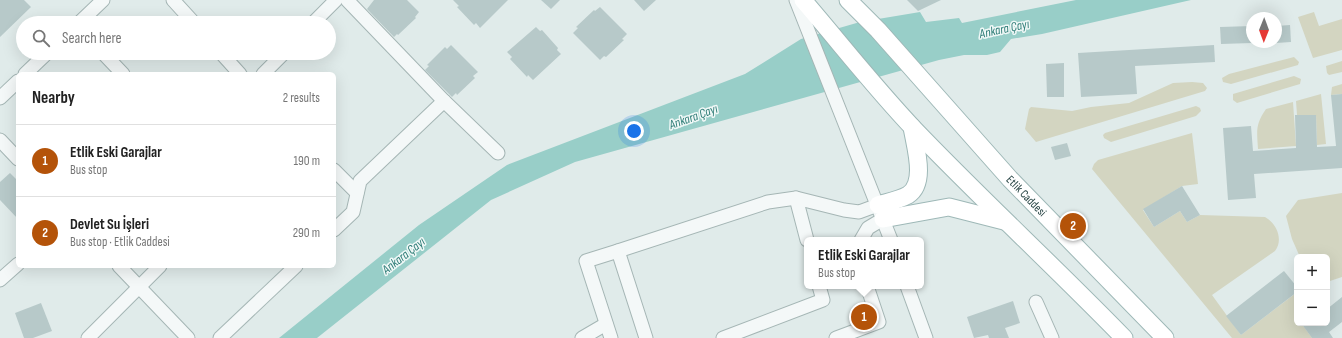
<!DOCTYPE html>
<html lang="en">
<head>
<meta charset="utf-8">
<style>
  :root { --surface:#fff; --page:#f2f2f2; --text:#222; --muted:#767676; --line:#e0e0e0; --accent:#b45309 }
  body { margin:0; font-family:"Sofia Sans Condensed",sans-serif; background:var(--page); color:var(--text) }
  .controls { position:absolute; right:12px; bottom:12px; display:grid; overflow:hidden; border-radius:6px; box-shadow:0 4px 16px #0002 }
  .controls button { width:36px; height:36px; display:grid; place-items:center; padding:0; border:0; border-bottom:1px solid var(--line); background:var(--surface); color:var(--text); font:20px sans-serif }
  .compass { position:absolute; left:1246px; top:12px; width:36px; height:36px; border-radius:50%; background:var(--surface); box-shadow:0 4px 16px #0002; rotate:181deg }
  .you { position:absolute; left:634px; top:131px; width:14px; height:14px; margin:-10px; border:3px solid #fff; border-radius:50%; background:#1a73e8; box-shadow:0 0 0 6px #1a73e833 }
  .badge { display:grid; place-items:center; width:26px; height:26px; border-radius:50%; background:var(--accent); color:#fff; font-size:13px; font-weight:700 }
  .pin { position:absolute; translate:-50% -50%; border:2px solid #fff; box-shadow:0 1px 4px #0006 }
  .popup { position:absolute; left:804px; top:237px; width:120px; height:52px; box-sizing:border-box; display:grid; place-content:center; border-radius:6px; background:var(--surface); filter:drop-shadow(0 1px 3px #0005); font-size:13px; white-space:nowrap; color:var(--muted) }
  .popup b { font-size:15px; color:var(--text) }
  .popup::after { content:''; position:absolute; left:50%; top:100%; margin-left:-8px; border:8px solid transparent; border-top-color:var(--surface) }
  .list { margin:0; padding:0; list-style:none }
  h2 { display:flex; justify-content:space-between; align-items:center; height:52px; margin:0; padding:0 16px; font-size:17px }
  h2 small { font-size:13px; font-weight:400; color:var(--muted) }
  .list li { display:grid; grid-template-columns:26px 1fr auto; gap:12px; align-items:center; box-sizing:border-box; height:72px; padding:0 16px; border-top:1px solid var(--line) }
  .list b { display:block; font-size:15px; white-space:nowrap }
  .list p { margin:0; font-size:13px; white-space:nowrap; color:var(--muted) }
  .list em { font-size:13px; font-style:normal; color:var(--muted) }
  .icon { flex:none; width:22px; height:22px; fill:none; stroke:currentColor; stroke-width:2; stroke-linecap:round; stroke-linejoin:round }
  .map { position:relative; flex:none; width:1342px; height:338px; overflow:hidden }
  .search { position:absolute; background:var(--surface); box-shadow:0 4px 16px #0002; left:16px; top:16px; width:320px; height:44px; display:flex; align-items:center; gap:10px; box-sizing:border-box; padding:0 14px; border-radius:22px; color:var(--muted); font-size:15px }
  .panel { position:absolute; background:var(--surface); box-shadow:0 4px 16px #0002; left:16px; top:72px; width:320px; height:196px; border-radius:6px }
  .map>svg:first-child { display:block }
</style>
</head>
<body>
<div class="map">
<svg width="1342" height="338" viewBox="0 0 1342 338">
  <rect width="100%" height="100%" fill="#e0ebea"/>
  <g fill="#d3d5c1">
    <polygon points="1314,12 1319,26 1342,19 1342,50 1313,58 1298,17"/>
    <polygon points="1294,57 1299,62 1298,65 1231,84 1223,82 1222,78 1229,74"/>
    <polygon points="1342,61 1342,72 1329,75 1327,73 1326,66"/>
    <polygon points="1294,76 1301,79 1300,84 1237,103 1233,100 1233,94"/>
    <polygon points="1192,82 1203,83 1207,88 1205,91 1036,142 1025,129 1029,109 1031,107 1072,111 1091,107 1129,103 1173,83"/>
    <polygon points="1342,84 1342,94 1331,95 1332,87"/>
    <polygon points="1321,94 1326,144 1317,145 1316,115 1297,115 1296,101"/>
    <path d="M 1293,102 L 1296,146 L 1258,149 C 1257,131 1255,125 1266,109 Z"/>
    <polygon points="1196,106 1200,108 1201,111 1196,116 1111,142 1104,138 1103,135 1105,133"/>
    <path d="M 1192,133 L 1198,184 L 1182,186 L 1143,210 L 1154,227 L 1180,211 L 1187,222 L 1200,215 L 1265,217 C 1276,223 1284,239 1275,251 L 1212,295 L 1241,335 L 1296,293 L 1297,323 L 1303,323 L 1302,324 L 1312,338 L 1232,338 L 1092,169 L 1094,164 L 1098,160 Z"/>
    <polygon points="1342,193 1342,277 1327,282 1327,257 1300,257 1292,239 1286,216 1298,200"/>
  </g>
  <polygon fill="#98cec8" points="1076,0 1191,0 1042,34 1011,39 1000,52 987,55 964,55 939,60 575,162 491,200 317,338 279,338 419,225 507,165 745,74 801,39 860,22 920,12 926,22 959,18 962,23"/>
  <g fill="#b7c9c9">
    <polygon points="0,0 24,0 31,7 0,37"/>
    <polygon points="374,0 407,0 419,12 415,17 416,18 398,35 397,34 394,37 367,9"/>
    <polygon points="453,0 508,0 480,28 476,23 474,25 457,7 459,6"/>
    <polygon points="541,0 560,0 551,9"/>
    <polygon points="634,0 656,0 644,11"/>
    <polygon points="907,0 941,0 918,11"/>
    <polygon points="600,7 627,34 622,39 624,40 606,57 604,56 600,60 573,33 578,28 576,27 594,10 595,11"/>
    <polygon points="1290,25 1291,42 1276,43 1276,26"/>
    <polygon points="1252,26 1252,43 1221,44 1220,27"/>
    <polygon points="536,27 540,31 542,30 558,48 557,50 561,54 533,80 528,75 527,77 510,59 512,57 507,52"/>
    <polygon points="451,45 478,72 473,76 475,78 457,95 456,93 452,97 425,70 429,66 427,65 445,47 447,49"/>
    <polygon points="1214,45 1215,62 1135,66 1137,94 1081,97 1078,53"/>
    <polygon points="1064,63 1064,97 1047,97 1046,64"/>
    <polygon points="1342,94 1342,168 1254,174 1256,198 1228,200 1223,128 1251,126 1253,151 1296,148 1295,115 1316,115 1317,147 1336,146 1331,95"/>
    <polygon points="1067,143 1071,156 1055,160 1051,147"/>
    <polygon points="10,173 18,181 18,219 0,200 0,182"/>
    <polygon points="1182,186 1200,215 1187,222 1180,211 1154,227 1143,209"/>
    <polygon points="1284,271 1297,287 1297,292 1241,335 1226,316"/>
    <polygon points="1342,297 1342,322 1329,332 1333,338 1312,338 1301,323 1327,323 1327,309"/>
    <polygon points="1013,301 1020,323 1005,328 1009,338 989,338 988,335 974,338 967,317"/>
    <polygon points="41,303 52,331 33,338 24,338 15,313"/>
  </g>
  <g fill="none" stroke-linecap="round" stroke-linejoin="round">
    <defs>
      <g id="minor">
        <polyline points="173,0 194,23"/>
        <polyline points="347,0 444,101 498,153"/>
        <polyline points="796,0 891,240"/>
        <polyline points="79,23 103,0"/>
        <polyline points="313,23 336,0"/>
        <polyline points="103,53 123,74"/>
        <polyline points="221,53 240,74"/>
        <polyline points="25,74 47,53"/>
        <polyline points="263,74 284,53"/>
        <polyline points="0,98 18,81"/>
        <polyline points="0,140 18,159"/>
        <polyline points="334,170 357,193"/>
        <polyline points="796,198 807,240"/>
        <polyline points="334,230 353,212 360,181 444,101"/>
        <polyline points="861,240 868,228 883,219"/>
        <polyline points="119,266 188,338"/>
        <polyline points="0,280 18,264"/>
        <polyline points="907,286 926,338"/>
        <polyline points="1036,302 1052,338"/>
        <polyline points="88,338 160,266"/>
        <polyline points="220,338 296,266"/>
        <polyline points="582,338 606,324"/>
        <polyline points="611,338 586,261 618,251"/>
        <polyline points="646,338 618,251 768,202 796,198 844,210 859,212 878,205"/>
        <polyline points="723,338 823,300 819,286"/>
        <polyline points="836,338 879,322 867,286"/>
      </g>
      <g id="major">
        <path d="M 803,0 C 840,43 875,88 914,129 C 982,200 1055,267 1124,338"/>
        <path id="s1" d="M 848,0 L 878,30 L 1010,179 L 1165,338"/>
        <path d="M 878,205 C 888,202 899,200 908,195 C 927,183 915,146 912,127"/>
        <polyline points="883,219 949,207 1004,221"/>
      </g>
    </defs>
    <use href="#minor" stroke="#a5b6b5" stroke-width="15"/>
    <use href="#major" stroke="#9eb8b7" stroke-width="19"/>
    <use href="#minor" stroke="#f4f8f8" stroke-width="13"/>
    <use href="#major" stroke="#fff" stroke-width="17"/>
  </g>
  <g text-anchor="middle" stroke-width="3" stroke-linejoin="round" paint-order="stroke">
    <g font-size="12" fill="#274444" stroke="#f0f8f7">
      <text dy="4" stroke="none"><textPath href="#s1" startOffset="265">Etlik Caddesi</textPath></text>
    </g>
    <g font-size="13" font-style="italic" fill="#2d7c76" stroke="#f0f8f7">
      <text transform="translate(1004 28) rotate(-12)" y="5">Ankara Çayı</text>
      <text transform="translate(693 116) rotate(-20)" y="5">Ankara Çayı</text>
      <text transform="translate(403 255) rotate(-38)" y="5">Ankara Çayı</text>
    </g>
  </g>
</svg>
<div class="controls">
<button>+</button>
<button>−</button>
</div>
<svg class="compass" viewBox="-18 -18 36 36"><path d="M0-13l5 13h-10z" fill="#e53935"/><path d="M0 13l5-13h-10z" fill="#767676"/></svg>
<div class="you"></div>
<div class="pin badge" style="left:864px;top:317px">1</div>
<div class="popup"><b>Etlik Eski Garajlar</b>Bus stop</div>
<div class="pin badge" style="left:1073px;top:226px">2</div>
<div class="search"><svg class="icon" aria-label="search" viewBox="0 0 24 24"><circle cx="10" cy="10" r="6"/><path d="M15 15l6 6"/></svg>Search here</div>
<section class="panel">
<h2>Nearby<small>2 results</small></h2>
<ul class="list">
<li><span class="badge">1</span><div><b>Etlik Eski Garajlar</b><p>Bus stop</p></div><em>190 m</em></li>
<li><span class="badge">2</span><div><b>Devlet Su İşleri</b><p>Bus stop · Etlik Caddesi</p></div><em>290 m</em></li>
</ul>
</section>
</div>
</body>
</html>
